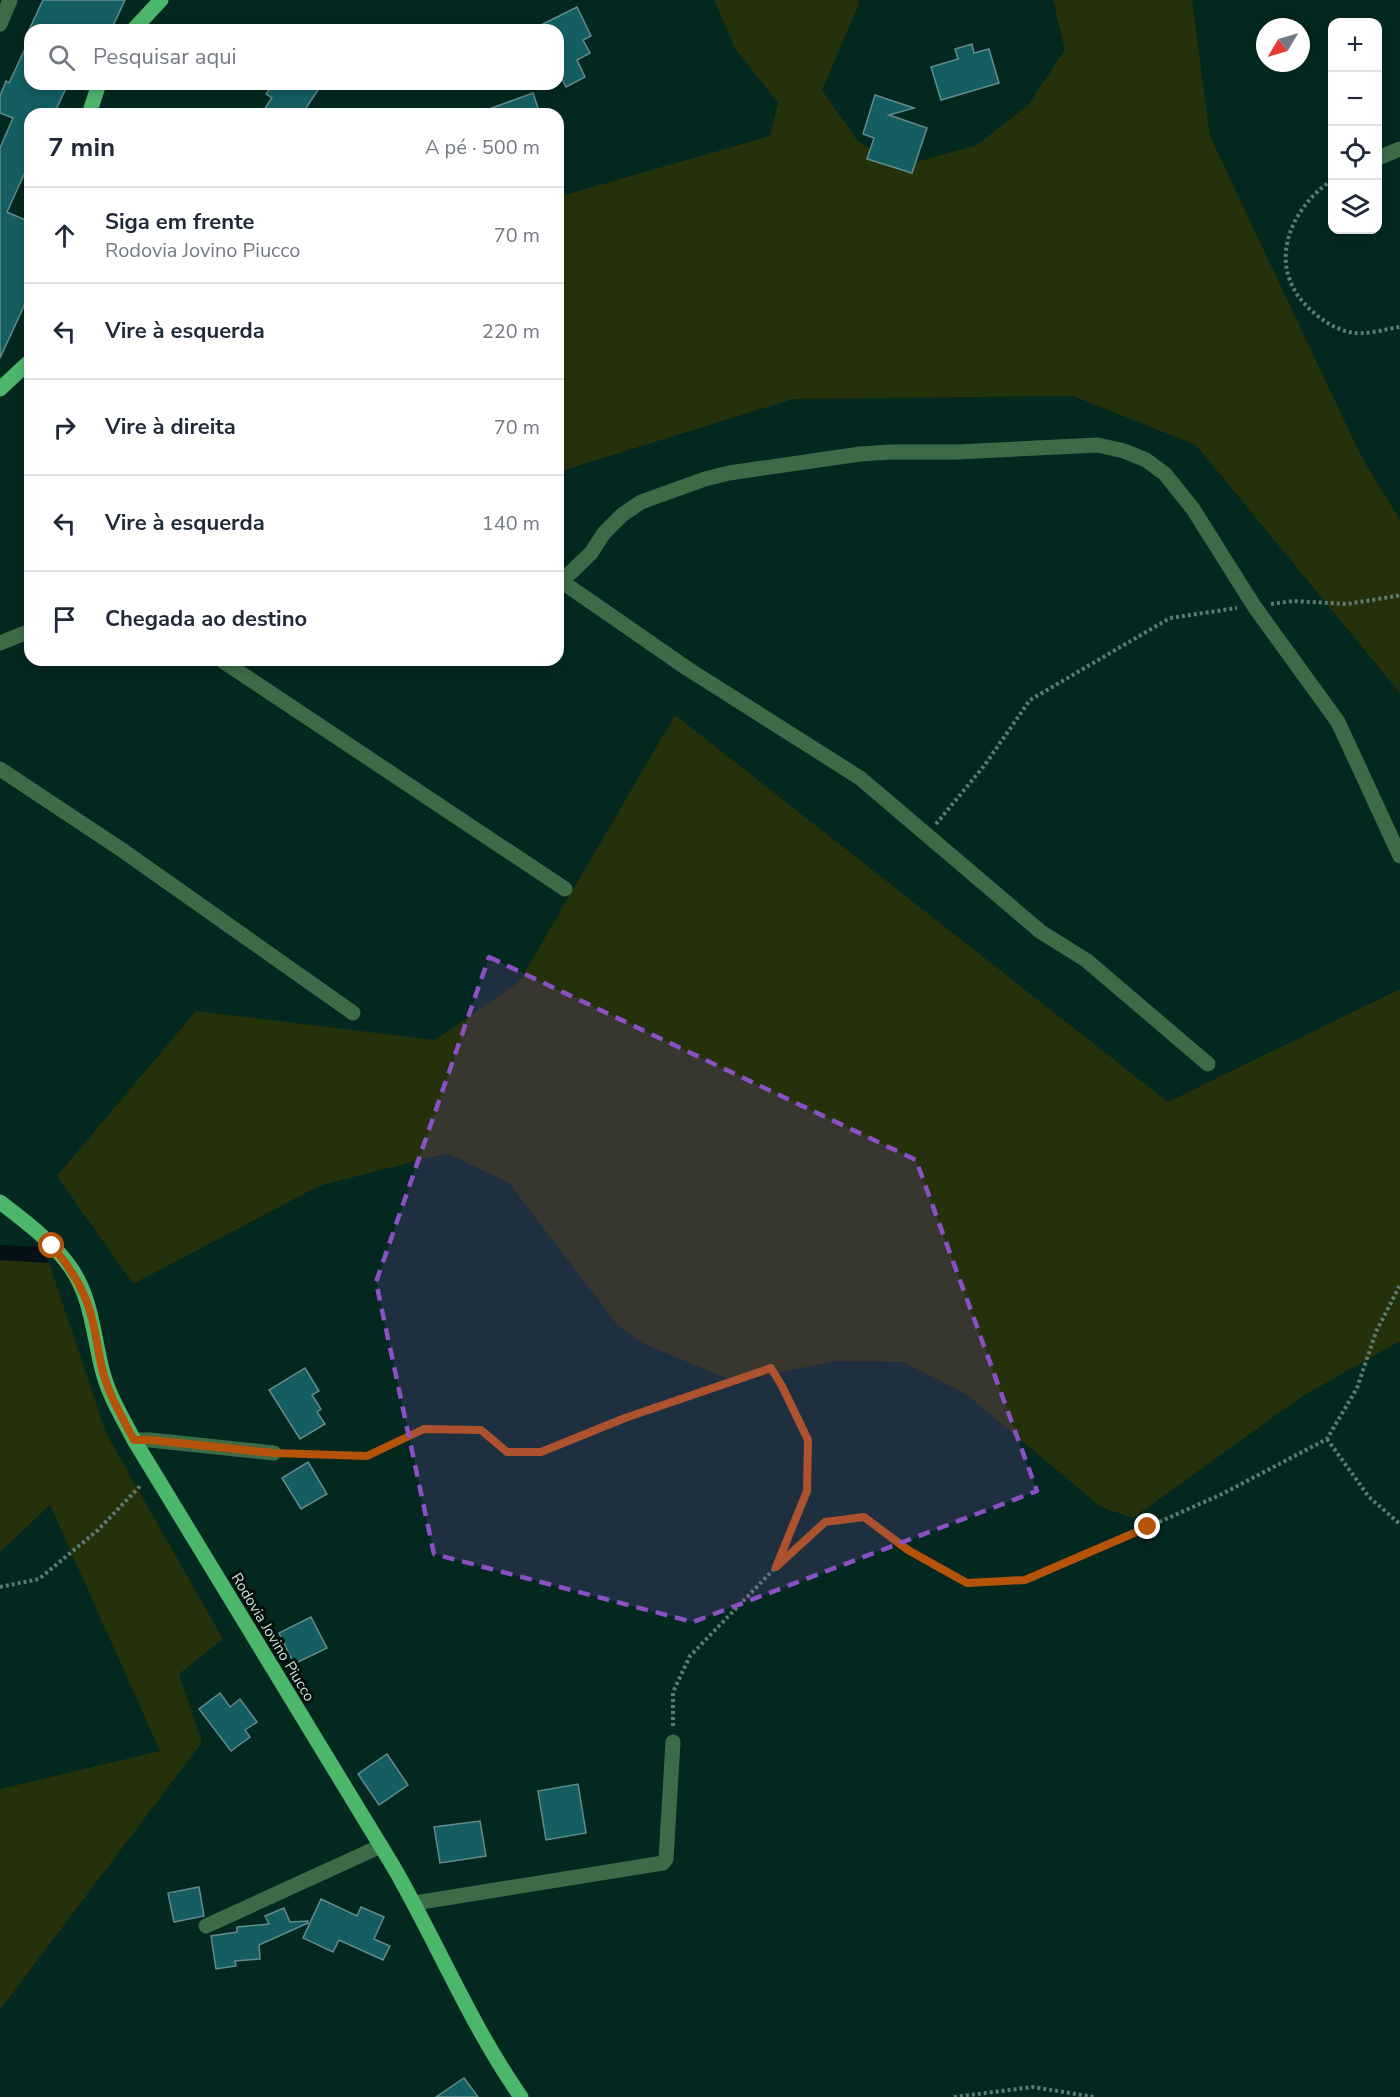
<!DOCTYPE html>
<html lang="pt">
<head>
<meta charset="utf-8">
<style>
  :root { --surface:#fff; --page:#f2f2f3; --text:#1f2937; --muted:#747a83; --line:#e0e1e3 }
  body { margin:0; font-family:"Nunito Sans",sans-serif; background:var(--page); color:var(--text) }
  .controls { position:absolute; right:18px; top:18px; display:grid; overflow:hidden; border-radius:12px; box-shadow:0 3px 9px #0003 }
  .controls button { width:54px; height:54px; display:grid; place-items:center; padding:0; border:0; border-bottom:2px solid var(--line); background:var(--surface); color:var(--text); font:30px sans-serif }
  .compass { position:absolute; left:1256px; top:18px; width:54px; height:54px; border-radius:50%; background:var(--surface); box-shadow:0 3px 9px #0003; rotate:232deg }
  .stop { position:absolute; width:18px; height:18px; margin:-14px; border:4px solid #b45309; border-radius:50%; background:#fff }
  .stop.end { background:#b45309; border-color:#fff; box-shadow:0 2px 6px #0008 }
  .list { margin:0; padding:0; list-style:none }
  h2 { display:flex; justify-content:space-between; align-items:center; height:78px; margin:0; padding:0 24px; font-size:26px }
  h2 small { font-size:20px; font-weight:400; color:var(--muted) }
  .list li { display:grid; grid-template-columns:39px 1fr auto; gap:18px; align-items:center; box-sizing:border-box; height:96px; padding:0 24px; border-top:2px solid var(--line) }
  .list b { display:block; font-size:22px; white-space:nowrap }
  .list p { margin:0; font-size:20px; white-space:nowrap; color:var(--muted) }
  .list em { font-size:20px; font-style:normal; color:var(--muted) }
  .icon { flex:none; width:33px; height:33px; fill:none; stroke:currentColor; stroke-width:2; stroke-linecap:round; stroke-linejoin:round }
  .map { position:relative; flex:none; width:1400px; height:2097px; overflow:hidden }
  .search { position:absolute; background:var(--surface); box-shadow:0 3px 9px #0003; left:24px; top:24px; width:540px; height:66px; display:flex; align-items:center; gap:15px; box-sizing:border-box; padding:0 21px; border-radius:18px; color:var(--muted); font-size:22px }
  .panel { position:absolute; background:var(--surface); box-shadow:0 3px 9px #0003; left:24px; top:108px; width:540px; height:558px; border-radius:18px }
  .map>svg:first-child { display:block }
</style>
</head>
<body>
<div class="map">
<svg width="1400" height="2097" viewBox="0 0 1400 2097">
  <rect width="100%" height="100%" fill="#032820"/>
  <g fill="#24310a">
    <polygon points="714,0 858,0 859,4 822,90 857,140 884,159 916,162 977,145 1028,105 1065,50 1053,0 1192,0 1210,136 1360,454 1400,520 1400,693 1196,445 1073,396 793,399 558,472 558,197 770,136 778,103 735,48"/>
    <polygon points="675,715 1168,1102 1400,989 1400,1341 1301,1397 1133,1518 1101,1507 966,1394 903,1362 834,1361 736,1382 642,1343 616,1323 509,1183 447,1153 319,1186 133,1284 57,1176 196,1011 435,1040 519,982"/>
    <polygon points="0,1260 49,1263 106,1433 223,1639 179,1674 202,1742 0,2010 0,1789 160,1751 50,1505 0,1552"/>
  </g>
  <polygon fill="#031015" points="0,1245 43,1247 49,1263 0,1260"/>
  <g fill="#145e61" stroke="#638a8c" stroke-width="1.5">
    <polygon points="43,0 125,0 111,30 29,30"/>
    <polygon points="577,7 591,36 583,40 590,53 577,60 585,77 566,87 558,71 558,30 531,30"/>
    <polygon points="30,38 30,84 68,84 54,114 30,114 30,161 7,212 30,222 30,293 0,358 0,148 13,118 0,113 0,96 6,81 9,83"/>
    <polygon points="972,44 974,53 989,49 999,83 941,100 931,67 958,59 955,49"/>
    <polygon points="273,84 322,84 302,114 261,114 272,98 266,94"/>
    <polygon points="533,93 540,114 482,114 481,112"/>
    <polygon points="875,95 914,108 889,115 927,128 912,173 867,159 874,138 863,134"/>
    <polygon points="305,1368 319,1391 312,1395 321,1409 317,1412 325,1424 300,1439 269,1390"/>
    <polygon points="308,1462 327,1494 301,1509 282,1478"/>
    <polygon points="311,1617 327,1648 294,1664 279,1633"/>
    <polygon points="220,1693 230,1707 240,1699 257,1722 245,1730 250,1737 231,1751 199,1709"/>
    <polygon points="387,1754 408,1785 379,1805 358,1774"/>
    <polygon points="578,1784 586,1833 546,1840 538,1791"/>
    <polygon points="480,1821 486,1856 440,1863 434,1827"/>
    <polygon points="199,1887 204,1916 174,1922 168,1893"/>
    <polygon points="321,1899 357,1916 361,1907 384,1917 374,1939 390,1946 383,1960 339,1940 333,1952 303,1938"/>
    <polygon points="284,1908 290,1922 308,1921 308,1923 259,1945 260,1959 235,1961 236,1966 216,1969 211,1936 237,1932 237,1927 269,1924 265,1916"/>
    <polygon points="464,2078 478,2097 436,2097"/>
  </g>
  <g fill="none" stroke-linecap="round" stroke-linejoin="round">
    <g stroke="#5d7a73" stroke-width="4" stroke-dasharray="3 3" stroke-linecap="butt">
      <path d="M 1332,180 C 1286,212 1265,271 1313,312 C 1323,321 1336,329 1349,332 C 1364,336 1385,329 1400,327"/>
      <polyline points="1271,604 1293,601 1347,604 1397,596 1400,592"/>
      <polyline points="936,824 984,766 1030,700 1170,618 1237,608"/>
      <polyline points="1327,1439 1369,1497 1400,1524"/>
      <polyline points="289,1454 367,1456 425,1429 481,1430 507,1452 541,1452 625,1418 771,1368 782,1386 808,1440 807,1491 777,1564"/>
      <polyline points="0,1587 39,1579 98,1530 142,1484"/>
      <polyline points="673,1726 673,1692 690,1656 776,1567 825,1523 864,1517 908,1550 967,1583 1025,1580 1094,1551 1222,1494 1327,1439 1357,1388 1376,1332 1400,1285"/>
      <polyline points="954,2097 1033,2087 1094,2097"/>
    </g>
    <g stroke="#3c6c47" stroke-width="15">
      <polyline points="0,24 10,0"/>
      <polyline points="1378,158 1400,149"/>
      <polyline points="558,579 688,669 860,778 1041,932 1086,960 1208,1064"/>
      <polyline points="562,581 591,553 604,533 622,515 641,502 705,479 729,473 860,454 891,452 957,452 1098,445 1124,451 1146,460 1165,474 1193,509 1254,606 1338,722 1400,856"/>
      <polyline points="0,643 30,631"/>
      <polyline points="221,660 565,889"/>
      <polyline points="0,769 122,850 353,1013"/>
      <polyline points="134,1440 150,1440 274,1453"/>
      <polyline points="415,1903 663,1863 666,1859 673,1742"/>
      <polyline points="206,1926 381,1846"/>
    </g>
    <g stroke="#4cb66b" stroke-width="15">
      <polyline points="133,30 161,0"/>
      <polyline points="89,114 99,84"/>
      <polyline points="0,389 30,361"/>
      <path d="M 0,1202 C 25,1221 53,1242 71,1268 C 92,1299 93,1334 102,1369 C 108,1394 122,1417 134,1440 L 393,1866 C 437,1942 470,2024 521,2097"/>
    </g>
  </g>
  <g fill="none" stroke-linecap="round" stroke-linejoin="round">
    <path stroke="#b45309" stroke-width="8" d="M 52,1246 C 72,1269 87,1293 93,1323 C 97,1338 98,1353 102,1368 C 108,1394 122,1417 134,1440 L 150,1440 L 274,1453 L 367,1456 L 424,1429 L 481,1430 L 507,1452 L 541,1452 L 625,1418 L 771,1368 L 782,1386 L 808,1440 L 807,1491 L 776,1567 L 825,1522 L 864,1517 L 908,1550 L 967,1583 L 1025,1580 L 1148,1527"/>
  </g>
  <path fill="#8c50c5" fill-opacity="0.2" stroke="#8c50c5" stroke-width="4.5" stroke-dasharray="12 8" stroke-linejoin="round" d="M 489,957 L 916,1160 L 1037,1491 L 693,1622 L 434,1554 L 376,1282 Z"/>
  <g text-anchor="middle" stroke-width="6" stroke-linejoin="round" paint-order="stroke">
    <g font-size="15" fill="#cee1db" stroke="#020e0a">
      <text transform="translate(273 1637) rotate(59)" y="5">Rodovia Jovino Piucco</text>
    </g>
  </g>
</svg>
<div class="controls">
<button>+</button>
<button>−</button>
<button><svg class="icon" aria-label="locate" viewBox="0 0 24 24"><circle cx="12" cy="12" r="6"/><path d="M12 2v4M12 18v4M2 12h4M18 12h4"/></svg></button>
<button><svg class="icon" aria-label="layers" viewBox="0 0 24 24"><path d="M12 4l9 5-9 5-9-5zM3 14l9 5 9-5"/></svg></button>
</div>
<svg class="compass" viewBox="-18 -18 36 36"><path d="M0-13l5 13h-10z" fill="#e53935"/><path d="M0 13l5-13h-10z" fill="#747a83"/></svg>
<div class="stop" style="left:52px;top:1246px"></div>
<div class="stop end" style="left:1148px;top:1527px"></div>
<div class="search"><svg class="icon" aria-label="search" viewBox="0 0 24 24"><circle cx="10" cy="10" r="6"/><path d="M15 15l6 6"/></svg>Pesquisar aqui</div>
<section class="panel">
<h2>7 min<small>A pé · 500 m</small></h2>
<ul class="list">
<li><svg class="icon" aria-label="ahead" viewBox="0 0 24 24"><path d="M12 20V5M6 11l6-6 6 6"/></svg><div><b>Siga em frente</b><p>Rodovia Jovino Piucco</p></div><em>70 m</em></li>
<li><svg class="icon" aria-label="left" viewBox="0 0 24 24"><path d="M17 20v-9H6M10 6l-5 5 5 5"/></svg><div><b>Vire à esquerda</b></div><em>220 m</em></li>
<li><svg class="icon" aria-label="right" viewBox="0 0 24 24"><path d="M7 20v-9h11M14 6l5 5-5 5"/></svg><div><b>Vire à direita</b></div><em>70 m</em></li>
<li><svg class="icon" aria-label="left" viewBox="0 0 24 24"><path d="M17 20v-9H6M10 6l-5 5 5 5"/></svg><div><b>Vire à esquerda</b></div><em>140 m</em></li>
<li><svg class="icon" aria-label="arrive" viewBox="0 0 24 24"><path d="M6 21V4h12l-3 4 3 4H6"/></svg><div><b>Chegada ao destino</b></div></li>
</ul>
</section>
</div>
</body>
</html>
